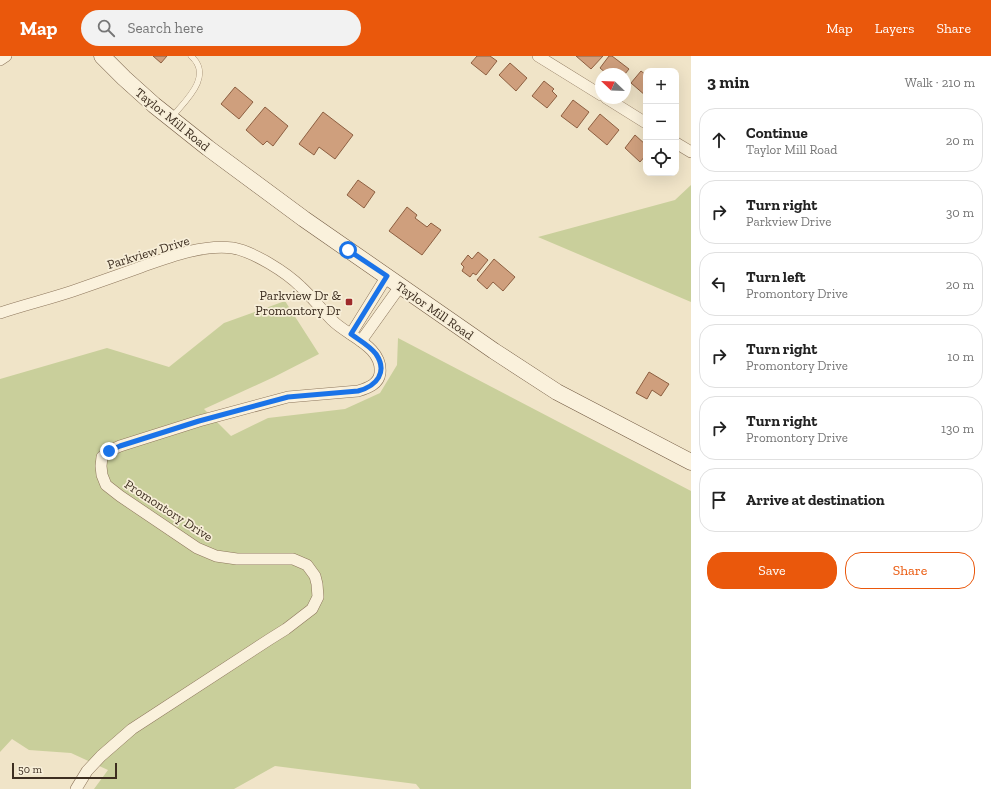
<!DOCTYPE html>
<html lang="en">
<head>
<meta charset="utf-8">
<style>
  :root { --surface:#fff; --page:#f2f2f2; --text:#222; --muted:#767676; --line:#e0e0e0; --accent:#ea580c }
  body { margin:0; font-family:"Zilla Slab",serif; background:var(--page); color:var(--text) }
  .controls { position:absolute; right:12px; top:12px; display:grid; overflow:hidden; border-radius:8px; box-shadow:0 4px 16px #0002 }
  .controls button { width:36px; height:36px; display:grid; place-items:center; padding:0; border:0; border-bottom:1px solid var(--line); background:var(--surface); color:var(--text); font:20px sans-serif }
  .compass { position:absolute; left:595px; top:12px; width:36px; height:36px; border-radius:50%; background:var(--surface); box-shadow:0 4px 16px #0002; rotate:293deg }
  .scale { position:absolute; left:12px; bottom:10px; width:105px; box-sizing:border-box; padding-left:4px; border:2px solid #3d2e20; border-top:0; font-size:11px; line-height:14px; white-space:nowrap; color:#3d2e20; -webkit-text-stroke:3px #f7eed8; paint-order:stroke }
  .stop { position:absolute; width:12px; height:12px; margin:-9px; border:3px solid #1a73e8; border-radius:50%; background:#fff }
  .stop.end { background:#1a73e8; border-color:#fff; box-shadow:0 1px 4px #0008 }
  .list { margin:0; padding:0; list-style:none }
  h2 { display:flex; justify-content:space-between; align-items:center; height:52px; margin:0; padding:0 16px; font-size:17px }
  h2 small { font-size:13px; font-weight:400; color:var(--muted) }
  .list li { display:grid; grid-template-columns:26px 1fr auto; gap:12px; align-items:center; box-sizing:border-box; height:64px; margin:0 8px 8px; padding:0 8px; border:1px solid var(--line); border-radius:16px }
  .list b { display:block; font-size:15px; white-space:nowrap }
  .list p { margin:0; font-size:13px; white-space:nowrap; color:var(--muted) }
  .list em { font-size:13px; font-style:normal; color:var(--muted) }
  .actions { display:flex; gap:8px; padding:12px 16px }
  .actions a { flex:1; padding:9px 0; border:1px solid var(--accent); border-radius:16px; text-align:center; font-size:14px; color:var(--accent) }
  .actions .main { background:var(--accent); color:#fff }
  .icon { flex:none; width:22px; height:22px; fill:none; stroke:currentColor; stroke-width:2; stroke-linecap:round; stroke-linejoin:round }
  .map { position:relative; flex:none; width:691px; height:733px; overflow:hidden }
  header { display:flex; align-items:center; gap:24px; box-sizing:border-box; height:56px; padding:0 20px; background:var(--accent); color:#fff }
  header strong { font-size:19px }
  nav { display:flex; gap:22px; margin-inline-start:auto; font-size:14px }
  .search { width:280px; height:36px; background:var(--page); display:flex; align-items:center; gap:10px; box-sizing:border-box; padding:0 14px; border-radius:22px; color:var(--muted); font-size:15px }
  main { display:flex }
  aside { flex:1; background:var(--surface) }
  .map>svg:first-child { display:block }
</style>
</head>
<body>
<header>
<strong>Map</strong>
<div class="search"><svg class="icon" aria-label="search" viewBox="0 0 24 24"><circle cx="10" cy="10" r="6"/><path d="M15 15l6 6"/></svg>Search here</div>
<nav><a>Map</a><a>Layers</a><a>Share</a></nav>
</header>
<main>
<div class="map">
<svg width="691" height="733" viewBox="0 0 691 733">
  <rect width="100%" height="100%" fill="#f0e4c8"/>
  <g fill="#c9cf9b">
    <polygon points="691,129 691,246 538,181 675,144"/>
    <polygon points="285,245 319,298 274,321 204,353 231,380 268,362 345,353 380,337 397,309 398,282 691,435 691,733 420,733 416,728 275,710 234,733 94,733 108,714 71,697 29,694 12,683 0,696 0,323 107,292 169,311 224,267"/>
  </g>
  <g fill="#cf9f7d" stroke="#8d5f41">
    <polygon points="153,0 167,0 161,7"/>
    <polygon points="477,0 490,0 497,5 486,19 471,7"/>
    <polygon points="576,0 603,0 591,13"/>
    <polygon points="609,0 612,0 629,13 625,18 607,18 600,12"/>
    <polygon points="510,7 527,22 516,35 499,19"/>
    <polygon points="641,15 646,19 646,40 631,27"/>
    <polygon points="544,25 554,33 552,35 557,40 547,52 532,40"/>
    <polygon points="235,31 253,46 239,63 221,48"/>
    <polygon points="573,44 589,56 577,72 561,60"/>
    <polygon points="265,51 288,70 273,90 267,85 263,89 246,74"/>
    <polygon points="323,56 353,79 335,103 319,91 314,99 299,88"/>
    <polygon points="600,58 619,74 607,89 588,73"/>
    <polygon points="635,79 646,89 646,99 640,106 625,92"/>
    <polygon points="358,124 375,136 364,152 347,139"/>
    <polygon points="407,151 417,159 415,162 427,171 431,167 441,174 422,199 389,175"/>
    <polygon points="478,196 488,204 476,219 473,217 470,221 462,215 464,211 461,208 468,199 472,203"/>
    <polygon points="494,203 515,221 503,235 493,226 487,233 477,224"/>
    <polygon points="649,316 669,328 661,340 652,334 647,343 636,337"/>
  </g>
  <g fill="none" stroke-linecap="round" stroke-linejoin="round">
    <defs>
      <path id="lane" d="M 172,61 C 185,45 214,20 191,0"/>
      <g id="street">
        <polyline points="538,0 601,39"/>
        <polyline points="0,4 6,0"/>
        <polyline points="606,42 646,67"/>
        <polyline points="676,87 691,96"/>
        <path d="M 0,257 C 24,249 49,243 73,235 C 96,227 119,219 141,211 C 169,201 203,188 233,192 C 254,196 286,216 301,231 C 312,241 321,253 332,264 C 347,280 383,290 380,317 C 379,328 368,332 358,335 L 288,341 L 199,365 L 120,390 L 109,395 L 102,401 L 101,410 L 102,419 L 106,429 L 120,440 L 197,492 L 216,500 L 237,503 L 293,503 L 307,509 L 315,520 L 317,528 L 318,541 L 312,553 L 286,573 L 270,583 L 132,673 L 101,700 L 87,715 L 76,733"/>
        <polyline points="351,278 387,220"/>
        <polyline points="361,285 401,229"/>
      </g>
      <polyline id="secondary" points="102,0 124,22 154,49 208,92 304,163 494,295 557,336 691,406"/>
    </defs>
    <use href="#lane" stroke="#8d765c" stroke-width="6"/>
    <use href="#street" stroke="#8d765c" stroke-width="12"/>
    <use href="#secondary" stroke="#6f573f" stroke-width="17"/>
    <use href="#lane" stroke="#faf1dc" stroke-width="5.5"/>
    <use href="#street" stroke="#faf1dc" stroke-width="11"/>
    <use href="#secondary" stroke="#faf1dc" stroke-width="16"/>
  </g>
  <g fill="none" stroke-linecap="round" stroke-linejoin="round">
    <path stroke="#1a73e8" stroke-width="5" d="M 109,395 L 120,390 L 199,365 L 288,341 L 358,335 C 377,330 388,316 376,298 C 370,290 359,284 351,278 L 387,220 L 348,194"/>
  </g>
  <rect fill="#9e2a2b" stroke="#f7eed8" stroke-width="1.5" x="345" y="242" width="8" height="8" rx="2"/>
  <g text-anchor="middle" stroke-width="3.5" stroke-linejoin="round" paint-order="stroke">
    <g font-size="13" fill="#3d2e20" stroke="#f7eed8">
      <text transform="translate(173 63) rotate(39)" y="5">Taylor Mill Road</text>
      <text transform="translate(148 196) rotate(-17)" y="5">Parkview Drive</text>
      <text transform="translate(435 254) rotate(35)" y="5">Taylor Mill Road</text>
      <text transform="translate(169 454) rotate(33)" y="5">Promontory Drive</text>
    </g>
    <g font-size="13" fill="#3d2e20" stroke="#f7eed8" text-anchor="end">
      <text x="341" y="244">Parkview Dr &amp;<tspan x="341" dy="15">Promontory Dr</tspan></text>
    </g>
  </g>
</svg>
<div class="controls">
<button>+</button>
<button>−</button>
<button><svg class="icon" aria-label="locate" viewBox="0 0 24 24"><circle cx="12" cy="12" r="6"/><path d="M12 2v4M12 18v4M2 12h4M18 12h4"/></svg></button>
</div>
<svg class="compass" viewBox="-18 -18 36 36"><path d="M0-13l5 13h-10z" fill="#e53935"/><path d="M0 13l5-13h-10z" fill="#767676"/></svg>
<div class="scale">50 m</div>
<div class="stop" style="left:348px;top:194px"></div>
<div class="stop end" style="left:109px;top:395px"></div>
</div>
<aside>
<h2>3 min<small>Walk · 210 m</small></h2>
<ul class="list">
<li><svg class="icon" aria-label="ahead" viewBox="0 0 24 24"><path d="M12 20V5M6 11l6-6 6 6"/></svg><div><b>Continue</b><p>Taylor Mill Road</p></div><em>20 m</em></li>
<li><svg class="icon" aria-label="right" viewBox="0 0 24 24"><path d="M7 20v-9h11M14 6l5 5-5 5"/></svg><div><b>Turn right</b><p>Parkview Drive</p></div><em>30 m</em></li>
<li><svg class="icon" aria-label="left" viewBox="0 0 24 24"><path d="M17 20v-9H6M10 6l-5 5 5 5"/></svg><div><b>Turn left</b><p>Promontory Drive</p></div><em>20 m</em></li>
<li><svg class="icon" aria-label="right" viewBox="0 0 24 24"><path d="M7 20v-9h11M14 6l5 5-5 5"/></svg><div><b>Turn right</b><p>Promontory Drive</p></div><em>10 m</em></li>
<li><svg class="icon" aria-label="right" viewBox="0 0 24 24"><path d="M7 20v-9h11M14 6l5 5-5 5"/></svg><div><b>Turn right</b><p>Promontory Drive</p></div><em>130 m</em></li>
<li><svg class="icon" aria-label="arrive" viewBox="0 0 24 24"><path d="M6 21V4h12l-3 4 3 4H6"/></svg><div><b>Arrive at destination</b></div></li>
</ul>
<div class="actions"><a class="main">Save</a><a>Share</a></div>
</aside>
</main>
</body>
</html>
